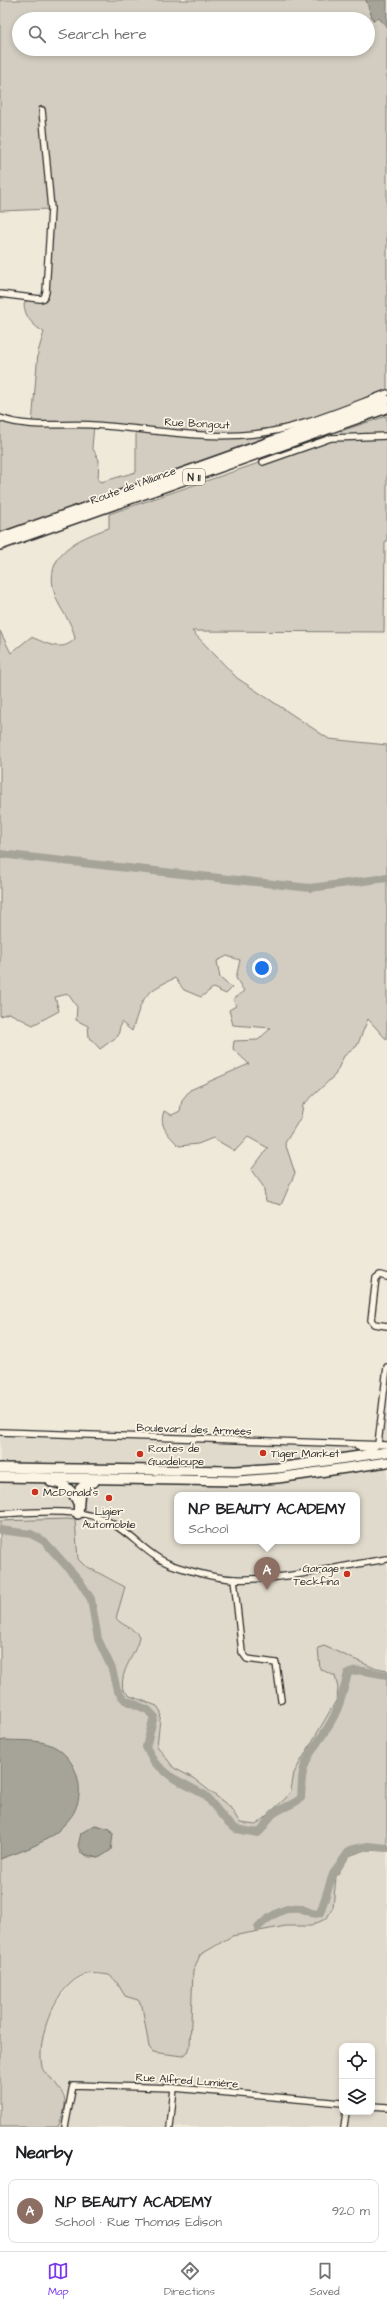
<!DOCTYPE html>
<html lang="en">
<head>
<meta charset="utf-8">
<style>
  :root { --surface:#fff; --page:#f2f2f2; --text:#202124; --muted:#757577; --line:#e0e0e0; --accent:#7c3aed }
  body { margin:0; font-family:"Architects Daughter",sans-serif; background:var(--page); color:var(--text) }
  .controls { position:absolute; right:12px; bottom:12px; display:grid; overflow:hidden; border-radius:8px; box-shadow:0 2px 6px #0003 }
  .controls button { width:36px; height:36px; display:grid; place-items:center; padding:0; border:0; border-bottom:1px solid var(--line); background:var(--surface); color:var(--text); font:20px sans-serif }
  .you { position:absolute; left:262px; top:968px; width:14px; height:14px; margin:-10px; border:3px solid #fff; border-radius:50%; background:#1a73e8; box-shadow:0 0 0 6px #1a73e833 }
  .badge { display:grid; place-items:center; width:26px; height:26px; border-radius:50%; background:var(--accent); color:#fff; font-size:13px; font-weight:700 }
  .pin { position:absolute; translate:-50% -33px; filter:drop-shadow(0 1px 2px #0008) }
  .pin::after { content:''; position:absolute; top:21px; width:14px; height:12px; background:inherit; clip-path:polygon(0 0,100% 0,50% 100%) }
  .popup { position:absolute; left:174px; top:1492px; width:186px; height:52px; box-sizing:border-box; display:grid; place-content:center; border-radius:8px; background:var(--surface); filter:drop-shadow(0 1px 3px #0005); font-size:13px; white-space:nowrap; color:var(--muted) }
  .popup b { font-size:15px; color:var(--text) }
  .popup::after { content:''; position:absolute; left:50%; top:100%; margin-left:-8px; border:8px solid transparent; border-top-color:var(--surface) }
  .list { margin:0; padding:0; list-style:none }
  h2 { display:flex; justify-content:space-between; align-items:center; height:52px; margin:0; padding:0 16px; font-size:17px }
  h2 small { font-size:13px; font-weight:400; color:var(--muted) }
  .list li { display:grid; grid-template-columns:26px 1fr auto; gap:12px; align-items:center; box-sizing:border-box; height:64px; margin:0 8px 8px; padding:0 8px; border:1px solid var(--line); border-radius:8px }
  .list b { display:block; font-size:15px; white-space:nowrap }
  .list p { margin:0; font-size:13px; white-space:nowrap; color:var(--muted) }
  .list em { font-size:13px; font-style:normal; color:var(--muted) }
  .icon { flex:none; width:22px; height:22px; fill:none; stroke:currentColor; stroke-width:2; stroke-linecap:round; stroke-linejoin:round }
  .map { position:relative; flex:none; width:387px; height:2127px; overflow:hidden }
  .search { position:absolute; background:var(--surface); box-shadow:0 2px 6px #0003; left:12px; right:12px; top:12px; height:44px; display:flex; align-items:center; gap:10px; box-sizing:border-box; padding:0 14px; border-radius:22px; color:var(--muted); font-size:15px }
  .sheet { height:124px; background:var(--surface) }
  nav { display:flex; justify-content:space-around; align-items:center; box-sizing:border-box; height:56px; border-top:1px solid var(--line); background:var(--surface); font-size:11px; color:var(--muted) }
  nav a { display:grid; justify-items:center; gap:2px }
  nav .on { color:var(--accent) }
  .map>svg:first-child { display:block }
</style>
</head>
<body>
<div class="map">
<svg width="387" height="2127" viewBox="0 0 387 2127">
  <rect width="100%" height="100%" fill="#efe9da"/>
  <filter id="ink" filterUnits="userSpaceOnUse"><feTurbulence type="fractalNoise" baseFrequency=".025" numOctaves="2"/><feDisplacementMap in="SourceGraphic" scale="8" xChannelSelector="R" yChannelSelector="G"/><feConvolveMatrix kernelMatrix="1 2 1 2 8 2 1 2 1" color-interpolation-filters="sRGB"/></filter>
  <g filter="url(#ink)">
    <g fill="#e0dacc" fill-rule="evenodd">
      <path d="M 382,1371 L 387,1372 L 387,1670 L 372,1667 L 332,1649 L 318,1651 L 322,1671 L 335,1676 L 337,1680 L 337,1699 L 302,1759 L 286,1798 L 256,1825 L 240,1823 L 230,1807 L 193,1778 L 174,1768 L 165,1757 L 157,1746 L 162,1719 L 157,1706 L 129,1696 L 123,1690 L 122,1676 L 138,1646 L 135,1630 L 120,1623 L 116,1618 L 116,1610 L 125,1591 L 120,1583 L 84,1565 L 78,1559 L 75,1520 L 0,1521 L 0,1428 L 377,1444 ZM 177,1495 L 357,1495 L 357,1541 L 177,1541 Z"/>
      <path d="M 365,1850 L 387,1851 L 387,2127 L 58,2127 L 66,2107 L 67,2097 L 42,2069 L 40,2055 L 44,2030 L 54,2007 L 70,1984 L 86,1975 L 109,1975 L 116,1981 L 125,1996 L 139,2000 L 142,2006 L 149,2047 L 190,2047 L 193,1971 L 200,1955 L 232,1936 L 286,1926 L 311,1926 L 349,1855 ZM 342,2046 L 372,2046 L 372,2112 L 342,2112 Z"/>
    </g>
    <g fill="#d2cdc0" stroke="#7e7c76" fill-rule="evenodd">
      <path d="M 0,0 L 366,0 L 373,20 L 379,18 L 387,27 L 387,393 L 348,411 L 0,535 L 0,418 L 32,424 L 38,352 L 44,332 C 33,326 24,316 24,303 L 28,300 L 43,299 L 51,209 L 0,211 ZM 19,19 L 368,19 L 368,49 L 19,49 ZM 94,425 L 136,429 L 136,472 L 101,482 L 98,480 L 99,460 L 92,447 Z"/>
      <path d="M 387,416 L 387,436 L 385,436 L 387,441 L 387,541 L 385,542 L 384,632 L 192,631 L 237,678 L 329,739 L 387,745 L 387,1040 L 368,1019 L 357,1046 L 344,1056 L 335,1075 L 303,1105 L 301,1117 L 285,1143 L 295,1173 L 281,1205 L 266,1201 L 263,1186 L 251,1170 L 268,1148 L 248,1137 L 235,1151 L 213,1138 L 198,1144 L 179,1146 C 169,1135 158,1127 164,1111 L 172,1115 L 180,1111 L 182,1100 L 190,1090 L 249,1064 L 233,1049 L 234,1041 L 258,1040 L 271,1028 L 233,1025 L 229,1010 L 236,1006 L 233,999 L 244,991 L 236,978 L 240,960 L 227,956 L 217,961 L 220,978 L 232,988 L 226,994 L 213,988 L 201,997 L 184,990 L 175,978 C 142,993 143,997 132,1031 L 121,1022 L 118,1036 L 100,1049 L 89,1037 L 88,1026 L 76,1020 L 77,1007 L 68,994 L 55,997 L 59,1011 L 33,1025 L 9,1013 L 0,1016 L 0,631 L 11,653 L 31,637 C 47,643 61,653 75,639 C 73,622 60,611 55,595 C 42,554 77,539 109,528 L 109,514 L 335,437 L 344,430 Z"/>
      <polygon points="387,1455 387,1459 246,1478 0,1474 0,1471 195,1474"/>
      <path d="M 68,1519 L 75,1520 L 78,1559 L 84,1565 L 125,1587 L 116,1618 C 122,1626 133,1627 139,1636 C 137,1655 119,1669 123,1690 L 130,1696 L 157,1706 L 161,1712 L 157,1746 L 174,1768 L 193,1778 L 230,1807 L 240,1823 L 256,1825 L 286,1798 L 291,1790 L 294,1773 L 302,1759 L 337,1699 L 338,1688 L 335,1676 L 320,1669 L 318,1648 L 324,1646 L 372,1667 L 387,1670 L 387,1851 L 365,1850 L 349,1856 L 336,1877 L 333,1907 L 327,1918 L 311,1926 L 286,1926 L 232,1936 L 200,1955 L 193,1971 L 190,2047 L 188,2052 L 182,2056 L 153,2052 L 149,2047 L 142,2006 L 138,2000 L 125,1996 L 116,1981 L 109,1975 C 102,1974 95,1973 87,1974 C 56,1982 36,2038 42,2067 C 43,2071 47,2075 51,2078 C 69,2099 68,2103 58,2127 L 0,2127 L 0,1859 L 47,1839 L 67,1821 L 63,1753 L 43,1743 L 0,1741 L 0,1521 ZM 95,1825 L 110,1829 L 113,1834 L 99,1858 L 89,1857 L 80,1852 Z"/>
    </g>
    <g fill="#a6a399" stroke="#75736d">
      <polygon points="366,0 387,0 387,27 379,18 373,20"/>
      <path d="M 5,1740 C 20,1741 39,1739 53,1746 C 75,1757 86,1787 75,1810 C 72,1817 64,1825 58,1831 C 41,1845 20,1852 0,1859 L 0,1741 Z"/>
      <polygon points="95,1825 110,1829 113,1834 111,1850 99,1858 84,1854 78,1846 81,1833"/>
    </g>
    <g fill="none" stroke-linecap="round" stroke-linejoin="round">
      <g stroke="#a6a399" stroke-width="8">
        <polyline points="0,854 310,888 387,878"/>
        <path d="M 0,1530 L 31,1534 L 44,1541 L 79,1580 L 91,1599 L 98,1639 L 112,1669 L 117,1690 L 125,1700 L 148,1710 L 154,1716 L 146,1747 L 155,1763 L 173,1778 L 205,1795 L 229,1824 L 236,1829 L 258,1833 C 265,1828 267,1819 273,1814 C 282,1807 292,1806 301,1798 C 302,1788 301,1777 304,1768 C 310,1748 323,1738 332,1720 C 340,1706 344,1689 348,1673 C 358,1667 376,1674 387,1675"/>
        <path d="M 258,1927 C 269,1917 284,1906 300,1908 C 307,1910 312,1916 320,1913 L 333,1874 L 350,1850 L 368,1846 L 387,1848"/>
      </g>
      <defs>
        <g id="minor">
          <polyline points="0,294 40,299 44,298 46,292 51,209 42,110"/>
          <path d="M 0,418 C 30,429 62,423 93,425 C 146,428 201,440 254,434 C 297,430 346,408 387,393"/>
          <polyline points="263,462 331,438 387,436"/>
          <polyline points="387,1277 380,1275 376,1278 371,1320 374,1324 387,1326"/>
          <polyline points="0,1432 387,1445"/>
          <polyline points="358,1447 372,1449 378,1444 387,1367"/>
          <path d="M 0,1514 C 32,1512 85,1507 113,1524 C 135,1537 150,1558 175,1566 C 193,1572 215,1578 234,1579 C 280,1581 340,1566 387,1559"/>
          <polyline points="234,1579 242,1652 247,1659 276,1663 281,1700"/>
          <polyline points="372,2106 387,2107"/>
          <polyline points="65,2127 73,2085 174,2088 342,2103"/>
          <polyline points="170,2127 174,2088"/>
          <polyline points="344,2127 346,2112"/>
        </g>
        <g id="trunk">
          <polyline points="0,538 387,400"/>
          <polyline points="0,545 387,408"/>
          <polyline points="0,1468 236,1471 278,1468 387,1452"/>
          <polyline points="0,1477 237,1481 278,1478 387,1462"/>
          <path d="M 51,1482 C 64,1483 73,1491 78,1503"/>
          <polyline points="78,1514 80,1489 87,1483 94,1482"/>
        </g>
      </defs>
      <use href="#minor" stroke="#2b2b2b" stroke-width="8"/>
      <use href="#trunk" stroke="#2b2b2b" stroke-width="12"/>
      <use href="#minor" stroke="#fcf5e5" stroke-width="5.5"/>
      <use href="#trunk" stroke="#fcf5e5" stroke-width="9"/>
    </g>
  </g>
  <g fill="#c8321e" stroke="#fcf5e5" stroke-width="1.5">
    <circle cx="263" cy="1453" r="4"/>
    <circle cx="140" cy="1454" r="4"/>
    <circle cx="35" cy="1492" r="4"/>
    <circle cx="109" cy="1498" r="4"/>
    <circle cx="347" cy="1574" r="4"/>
  </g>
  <g text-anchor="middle" stroke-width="3.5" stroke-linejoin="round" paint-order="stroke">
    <rect fill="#fcf5e5" stroke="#6a6863" stroke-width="1" x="183" y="469" width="22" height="16" rx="3"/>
    <g font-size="10" font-weight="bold" fill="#2b2b2b">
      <text x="194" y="481">N 11</text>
    </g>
    <g font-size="11" fill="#2b2b2b" stroke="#fcf5e5">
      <text transform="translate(197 423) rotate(3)" y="4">Rue Bongout</text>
      <text transform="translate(133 485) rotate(-20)" y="4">Route de l'Alliance</text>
      <text transform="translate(194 1429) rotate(2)" y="4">Boulevard des Armées</text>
      <text transform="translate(187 2080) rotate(4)" y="4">Rue Alfred Lumière</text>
    </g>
    <g font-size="11" fill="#2b2b2b" stroke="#fcf5e5" text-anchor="start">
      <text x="148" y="1452">Routes de<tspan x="148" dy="13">Guadeloupe</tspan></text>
      <text x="271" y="1457">Tiger Market</text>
      <text x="43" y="1496">McDonald's</text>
      <text x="109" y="1515" text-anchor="middle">Ligier<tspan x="109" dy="13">Automobile</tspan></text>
      <text x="339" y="1572" text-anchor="end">Garage<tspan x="339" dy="13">Teckfina</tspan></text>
    </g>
  </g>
</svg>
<div class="controls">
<button><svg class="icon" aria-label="locate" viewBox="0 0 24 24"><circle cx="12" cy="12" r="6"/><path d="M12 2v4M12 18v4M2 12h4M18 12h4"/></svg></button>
<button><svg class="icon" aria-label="layers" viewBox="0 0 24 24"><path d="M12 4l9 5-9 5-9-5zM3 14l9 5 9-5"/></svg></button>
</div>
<div class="you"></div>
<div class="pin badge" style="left:267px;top:1590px;background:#8d6e63">A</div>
<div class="popup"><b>N.P BEAUTY ACADEMY</b>School</div>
<div class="search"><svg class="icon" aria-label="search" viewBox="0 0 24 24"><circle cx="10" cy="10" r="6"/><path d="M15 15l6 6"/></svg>Search here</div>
</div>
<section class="sheet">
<h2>Nearby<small></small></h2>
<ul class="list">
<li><span class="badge" style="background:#8d6e63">A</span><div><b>N.P BEAUTY ACADEMY</b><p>School · Rue Thomas Edison</p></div><em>920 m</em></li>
</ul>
</section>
<nav>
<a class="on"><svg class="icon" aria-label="map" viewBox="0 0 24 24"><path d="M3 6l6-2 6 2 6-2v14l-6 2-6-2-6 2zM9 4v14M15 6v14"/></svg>Map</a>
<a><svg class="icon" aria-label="directions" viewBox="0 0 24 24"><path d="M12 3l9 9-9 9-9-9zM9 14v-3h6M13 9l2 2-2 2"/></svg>Directions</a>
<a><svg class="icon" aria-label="saved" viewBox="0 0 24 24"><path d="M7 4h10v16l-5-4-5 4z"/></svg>Saved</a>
</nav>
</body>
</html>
